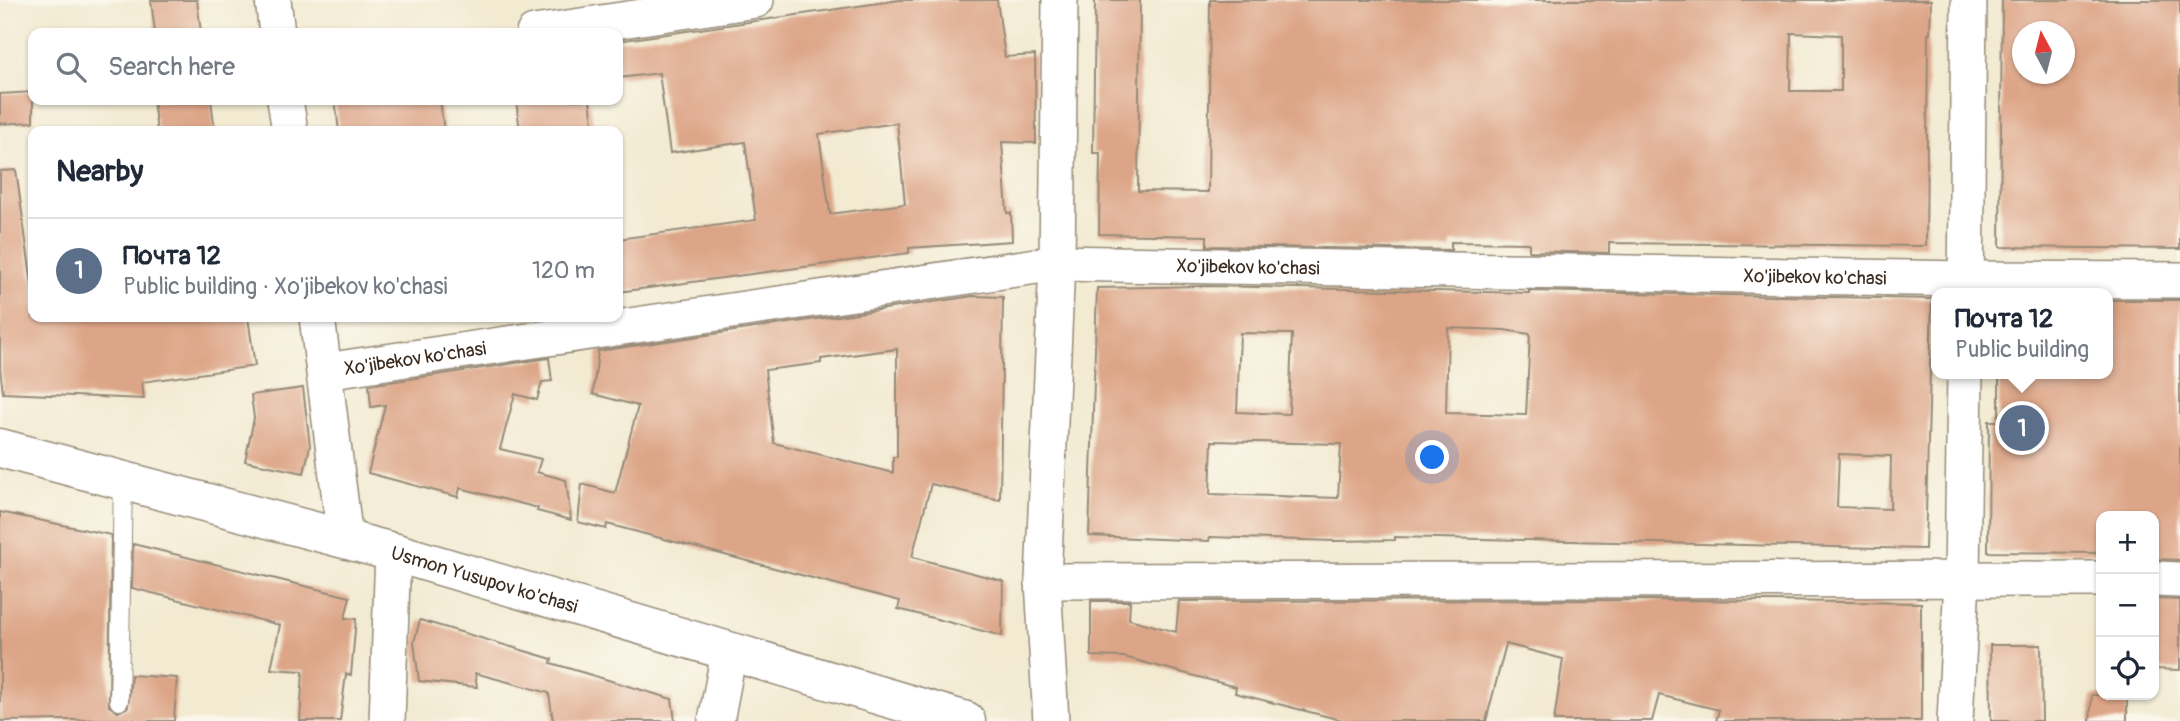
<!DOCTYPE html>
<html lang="en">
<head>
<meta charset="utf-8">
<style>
  :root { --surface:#fff; --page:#f2f2f3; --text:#1f2937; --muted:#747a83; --line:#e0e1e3; --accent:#b5179e }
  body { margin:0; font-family:Pangolin,sans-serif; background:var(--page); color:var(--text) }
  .controls { position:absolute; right:21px; bottom:21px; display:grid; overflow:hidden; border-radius:14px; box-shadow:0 2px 5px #0004 }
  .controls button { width:63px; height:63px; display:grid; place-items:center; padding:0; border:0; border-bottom:2px solid var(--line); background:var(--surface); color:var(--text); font:35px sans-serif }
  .compass { position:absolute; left:2012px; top:21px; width:63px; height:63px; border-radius:50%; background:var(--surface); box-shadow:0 2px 5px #0004; rotate:353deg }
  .you { position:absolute; left:1433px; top:458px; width:24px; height:24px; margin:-18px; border:5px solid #fff; border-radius:50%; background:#1a73e8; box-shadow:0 0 0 10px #1a73e833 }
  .badge { display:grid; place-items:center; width:46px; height:46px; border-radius:50%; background:var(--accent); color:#fff; font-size:23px; font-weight:700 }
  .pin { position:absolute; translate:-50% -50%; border:4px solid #fff; box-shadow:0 2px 7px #0006 }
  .popup { position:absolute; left:1931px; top:288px; width:182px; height:91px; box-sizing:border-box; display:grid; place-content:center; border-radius:14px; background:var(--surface); filter:drop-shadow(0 2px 5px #0005); font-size:23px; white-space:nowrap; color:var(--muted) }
  .popup b { font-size:26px; color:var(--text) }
  .popup::after { content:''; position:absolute; left:50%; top:100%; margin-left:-14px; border:14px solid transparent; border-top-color:var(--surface) }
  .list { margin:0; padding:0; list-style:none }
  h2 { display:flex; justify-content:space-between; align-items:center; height:91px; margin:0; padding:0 28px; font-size:30px }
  h2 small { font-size:23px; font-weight:400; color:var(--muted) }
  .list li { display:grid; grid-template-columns:46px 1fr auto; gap:21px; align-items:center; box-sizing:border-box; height:105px; padding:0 28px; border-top:2px solid var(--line) }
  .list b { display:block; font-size:26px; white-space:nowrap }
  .list p { margin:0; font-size:23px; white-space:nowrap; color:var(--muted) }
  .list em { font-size:23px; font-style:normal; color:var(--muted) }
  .icon { flex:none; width:38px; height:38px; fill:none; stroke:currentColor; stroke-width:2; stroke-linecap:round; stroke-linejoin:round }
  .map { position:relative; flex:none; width:2180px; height:721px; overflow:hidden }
  .search { position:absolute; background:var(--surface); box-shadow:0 2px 5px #0004; left:28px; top:28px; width:595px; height:77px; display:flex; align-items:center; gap:18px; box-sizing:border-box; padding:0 24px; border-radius:14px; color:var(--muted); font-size:26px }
  .panel { position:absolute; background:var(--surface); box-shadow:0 2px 5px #0004; left:28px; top:126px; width:595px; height:196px; border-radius:14px }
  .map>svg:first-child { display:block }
</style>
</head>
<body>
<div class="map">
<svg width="2180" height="721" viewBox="0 0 2180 721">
  <rect width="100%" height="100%" fill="#fbf7ec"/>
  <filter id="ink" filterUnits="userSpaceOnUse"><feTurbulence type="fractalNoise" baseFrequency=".0143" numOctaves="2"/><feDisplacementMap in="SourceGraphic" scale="14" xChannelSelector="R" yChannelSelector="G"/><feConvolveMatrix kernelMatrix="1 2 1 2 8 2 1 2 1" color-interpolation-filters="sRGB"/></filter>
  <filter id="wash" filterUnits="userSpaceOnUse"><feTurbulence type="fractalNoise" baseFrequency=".00686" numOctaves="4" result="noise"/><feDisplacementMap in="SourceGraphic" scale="28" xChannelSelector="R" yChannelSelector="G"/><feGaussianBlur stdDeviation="1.57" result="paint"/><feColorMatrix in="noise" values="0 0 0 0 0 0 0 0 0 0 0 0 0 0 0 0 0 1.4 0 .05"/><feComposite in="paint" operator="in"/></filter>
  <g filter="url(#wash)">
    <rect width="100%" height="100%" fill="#f2ead1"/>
    <g id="blocks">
      <g fill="#dda587" fill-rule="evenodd">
        <polygon points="151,0 197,0 201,33 155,33"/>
        <path d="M 899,0 L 997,0 L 1005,57 L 1035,55 L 1036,143 L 1002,142 L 1007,213 L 1011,213 L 1012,241 L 909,248 L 909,253 L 618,292 L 618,239 L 756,220 L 745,142 L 670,153 L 659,73 L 618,78 L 618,41 ZM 897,123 L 905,204 L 830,214 L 819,134 Z"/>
        <path d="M 1095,0 L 1140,0 L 1138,191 L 1208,192 L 1210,0 L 1931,0 L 1930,34 L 1928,34 L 1926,246 L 1609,243 L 1609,253 L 1529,251 L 1529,243 L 1451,242 L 1451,250 L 1207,246 L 1207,236 L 1099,234 L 1100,153 L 1093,153 ZM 1791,33 L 1841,35 L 1841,91 L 1790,91 Z"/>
        <path d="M 2002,0 L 2180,0 L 2180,249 L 2000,247 ZM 2022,32 L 2064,32 L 2064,74 L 2022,74 Z"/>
        <polygon points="33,92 33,122 0,124 0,94"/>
        <polygon points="153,100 211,100 215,131 157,131"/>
        <polygon points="335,100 440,100 444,131 339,131"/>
        <polygon points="516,100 590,100 594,131 520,131"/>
        <polygon points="16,170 33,291 33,317 248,317 255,366 142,382 144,399 3,393 0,368 0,171"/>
        <path d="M 1206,286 L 1529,293 L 1529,291 L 1932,299 L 1925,549 L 1395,537 L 1395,540 L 1335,541 L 1210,537 L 1209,541 L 1089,536 L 1097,288 ZM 1448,328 L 1504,330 L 1530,334 L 1526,415 L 1446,413 ZM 1240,333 L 1292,334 L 1289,414 L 1237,412 ZM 1212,441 L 1341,444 L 1338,498 L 1210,494 ZM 1839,454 L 1891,456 L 1890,509 L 1837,507 Z"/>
        <path d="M 973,296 L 1003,297 L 1000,500 L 931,484 L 912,557 L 1003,581 L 1002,636 L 898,609 L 900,601 L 607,524 L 606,529 L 578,522 L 582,484 L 615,493 L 638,406 L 593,394 L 598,351 ZM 897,349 L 897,457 L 893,457 L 893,473 L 774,443 L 765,370 L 821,363 L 821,359 Z"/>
        <polygon points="2108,300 2180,300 2180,560 2154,559 2154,516 2101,516 2101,553 1988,552 1989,421 1999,421 1999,374 2108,374"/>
        <polygon points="549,358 552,381 542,382 537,400 515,394 500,449 541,459 537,472 566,480 571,520 537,511 538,508 460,488 458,497 368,473 385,405 371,407 369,385"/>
        <polygon points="303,388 310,446 304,473 245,461 254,418 251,395"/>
        <polygon points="0,512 111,535 109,706 118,712 128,707 131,675 177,678 174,721 134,721 134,719 0,721"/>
        <polygon points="133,544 350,597 345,618 356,619 351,675 346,674 340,721 300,721 303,671 271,669 280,625 132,588"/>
        <polygon points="2154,599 2180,600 2180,670 2154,669"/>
        <polygon points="1687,600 1921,603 1921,721 1716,721 1719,710 1659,695 1652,721 1554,721 1563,659 1506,644 1486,721 1345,721 1235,693 1236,687 1124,657 1091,656 1091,601 1130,601 1129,619 1176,632 1179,601"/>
        <polygon points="420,620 552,659 551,663 672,699 675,721 553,721 549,693 475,673 477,687 419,681 414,642"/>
        <polygon points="1990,645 2041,645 2042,721 1991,721"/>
        <polygon points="2092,695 2127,695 2127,721 2090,721"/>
      </g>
    </g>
  </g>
  <g filter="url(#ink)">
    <use href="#blocks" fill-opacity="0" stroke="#968a78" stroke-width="2"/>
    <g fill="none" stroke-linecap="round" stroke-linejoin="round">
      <defs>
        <polyline id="service" points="119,701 123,480"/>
        <g id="minor">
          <polyline points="273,0 277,33"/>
          <polyline points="534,33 756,0"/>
          <polyline points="285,100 290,131"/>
          <polyline points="1966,293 1969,0"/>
          <polyline points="317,317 345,539"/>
          <path id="s1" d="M 325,371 L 1057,263 L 1966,279 L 2180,280"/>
          <polyline points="2154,579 2180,580"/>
          <polyline points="1043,581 2101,579"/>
          <polyline points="387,721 393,552"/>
          <polyline points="716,721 729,652"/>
          <polyline points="1051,721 1043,581 1057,263 1060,0"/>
          <polyline points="1955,721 1962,579 1965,374"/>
        </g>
        <g id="secondary">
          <path id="s2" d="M 0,448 L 393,552 L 966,721"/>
        </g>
      </defs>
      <use href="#service" stroke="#968a78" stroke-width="20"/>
      <use href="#minor" stroke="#968a78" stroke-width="38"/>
      <use href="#secondary" stroke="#968a78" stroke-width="41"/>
      <use href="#service" stroke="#fff" stroke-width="18"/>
      <use href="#minor" stroke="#fff" stroke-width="35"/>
      <use href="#secondary" stroke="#fff" stroke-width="38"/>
    </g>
  </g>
  <g text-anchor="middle" stroke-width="7" stroke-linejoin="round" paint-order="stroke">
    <g font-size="19" fill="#3b2a1e" stroke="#fbf7ec">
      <text dy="7" stroke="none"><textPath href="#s1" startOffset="931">Xo'jibekov ko'chasi</textPath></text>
      <text dy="7" stroke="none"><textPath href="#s1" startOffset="1498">Xo'jibekov ko'chasi</textPath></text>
      <text dy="7" stroke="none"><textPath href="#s1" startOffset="91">Xo'jibekov ko'chasi</textPath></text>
      <text dy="7" stroke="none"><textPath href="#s2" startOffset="502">Usmon Yusupov ko'chasi</textPath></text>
    </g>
  </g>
</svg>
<div class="controls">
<button>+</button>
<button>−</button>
<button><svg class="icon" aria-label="locate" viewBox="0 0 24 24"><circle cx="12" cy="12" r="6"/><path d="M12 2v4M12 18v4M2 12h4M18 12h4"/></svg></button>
</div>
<svg class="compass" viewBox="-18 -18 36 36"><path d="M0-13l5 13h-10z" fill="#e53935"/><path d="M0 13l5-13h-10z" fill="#747a83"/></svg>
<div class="you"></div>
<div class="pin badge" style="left:2022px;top:428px;background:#5c6f8a">1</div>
<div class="popup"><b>Почта 12</b>Public building</div>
<div class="search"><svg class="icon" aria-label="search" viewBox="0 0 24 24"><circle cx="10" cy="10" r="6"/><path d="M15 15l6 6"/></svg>Search here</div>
<section class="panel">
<h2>Nearby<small></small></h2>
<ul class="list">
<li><span class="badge" style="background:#5c6f8a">1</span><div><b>Почта 12</b><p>Public building · Xo'jibekov ko'chasi</p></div><em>120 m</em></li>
</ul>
</section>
</div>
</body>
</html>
